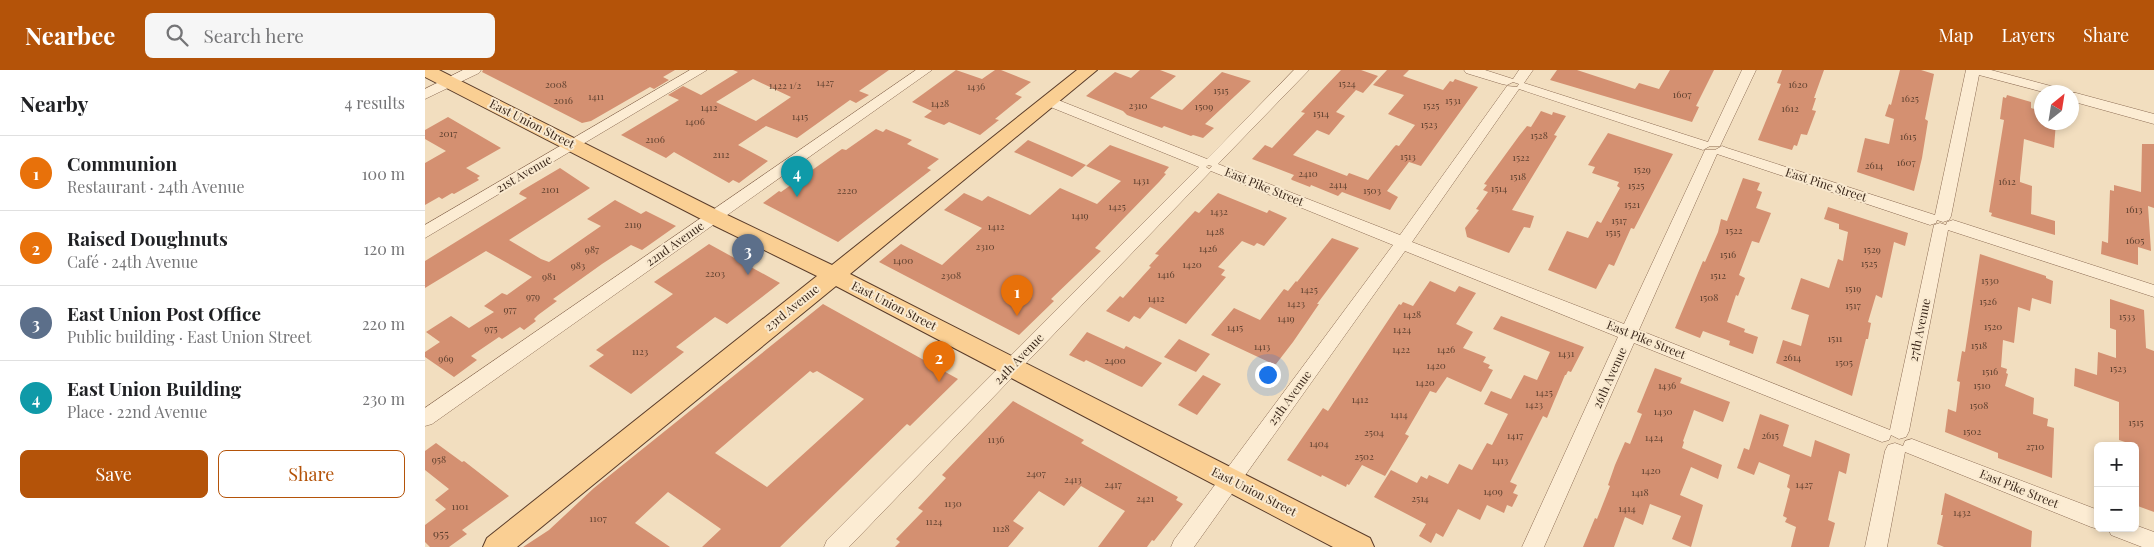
<!DOCTYPE html>
<html lang="en">
<head>
<meta charset="utf-8">
<style>
  :root { --surface:#fff; --page:#f6f6f6; --text:#202124; --muted:#757577; --line:#e0e0e0; --accent:#b45309 }
  body { margin:0; font-family:"Playfair Display",serif; background:var(--page); color:var(--text) }
  .controls { position:absolute; right:15px; bottom:15px; display:grid; overflow:hidden; border-radius:8px; box-shadow:0 2px 8px #0003 }
  .controls button { width:45px; height:45px; display:grid; place-items:center; padding:0; border:0; border-bottom:1px solid var(--line); background:var(--surface); color:var(--text); font:25px sans-serif }
  .compass { position:absolute; left:1609px; top:15px; width:45px; height:45px; border-radius:50%; background:var(--surface); box-shadow:0 2px 8px #0003; rotate:30deg }
  .you { position:absolute; left:842px; top:304px; width:18px; height:18px; margin:-12px; border:4px solid #fff; border-radius:50%; background:#1a73e8; box-shadow:0 0 0 8px #1a73e833 }
  .badge { display:grid; place-items:center; width:32px; height:32px; border-radius:50%; background:var(--accent); color:#fff; font-size:16px; font-weight:700 }
  .pin { position:absolute; translate:-50% -41px; filter:drop-shadow(0 1px 2px #0008) }
  .pin::after { content:''; position:absolute; top:26px; width:18px; height:15px; background:inherit; clip-path:polygon(0 0,100% 0,50% 100%) }
  .list { margin:0; padding:0; list-style:none }
  h2 { display:flex; justify-content:space-between; align-items:center; height:65px; margin:0; padding:0 20px; font-size:21px }
  h2 small { font-size:16px; font-weight:400; color:var(--muted) }
  .list li { display:grid; grid-template-columns:32px 1fr auto; gap:15px; align-items:center; box-sizing:border-box; height:75px; padding:0 20px; border-top:1px solid var(--line) }
  .list b { display:block; font-size:19px; white-space:nowrap }
  .list p { margin:0; font-size:16px; white-space:nowrap; color:var(--muted) }
  .list em { font-size:16px; font-style:normal; color:var(--muted) }
  .actions { display:flex; gap:10px; padding:15px 20px }
  .actions a { flex:1; padding:11px 0; border:1px solid var(--accent); border-radius:8px; text-align:center; font-size:18px; color:var(--accent) }
  .actions .main { background:var(--accent); color:#fff }
  .icon { flex:none; width:28px; height:28px; fill:none; stroke:currentColor; stroke-width:2; stroke-linecap:round; stroke-linejoin:round }
  .map { position:relative; flex:none; width:1729px; height:477px; overflow:hidden }
  header { display:flex; align-items:center; gap:30px; box-sizing:border-box; height:70px; padding:0 25px; background:var(--accent); color:#fff }
  header strong { font-size:24px }
  nav { display:flex; gap:28px; margin-inline-start:auto; font-size:18px }
  .search { width:350px; height:45px; background:var(--page); display:flex; align-items:center; gap:12px; box-sizing:border-box; padding:0 18px; border-radius:8px; color:var(--muted); font-size:19px }
  main { display:flex }
  aside { flex:1; background:var(--surface) }
  .map>svg:first-child { display:block }
</style>
</head>
<body>
<header>
<strong>Nearbee</strong>
<div class="search"><svg class="icon" aria-label="search" viewBox="0 0 24 24"><circle cx="10" cy="10" r="6"/><path d="M15 15l6 6"/></svg>Search here</div>
<nav><a>Map</a><a>Layers</a><a>Share</a></nav>
</header>
<main>
<aside>
<h2>Nearby<small>4 results</small></h2>
<ul class="list">
<li><span class="badge" style="background:#e8710a">1</span><div><b>Communion</b><p>Restaurant · 24th Avenue</p></div><em>100 m</em></li>
<li><span class="badge" style="background:#e8710a">2</span><div><b>Raised Doughnuts</b><p>Café · 24th Avenue</p></div><em>120 m</em></li>
<li><span class="badge" style="background:#5c6f8a">3</span><div><b>East Union Post Office</b><p>Public building · East Union Street</p></div><em>220 m</em></li>
<li><span class="badge" style="background:#0f9aa8">4</span><div><b>East Union Building</b><p>Place · 22nd Avenue</p></div><em>230 m</em></li>
</ul>
<div class="actions"><a class="main">Save</a><a>Share</a></div>
</aside>
<div class="map">
<svg width="1729" height="477" viewBox="0 0 1729 477">
  <rect width="100%" height="100%" fill="#f2debf"/>
  <g fill="#d49071" fill-rule="evenodd">
    <polygon points="58,0 250,0 238,7 244,10 229,19 225,17 166,51 157,53 57,2"/>
    <path d="M 308,0 L 464,0 L 434,21 L 444,25 L 431,33 L 425,30 L 372,68 L 341,56 L 313,75 L 343,91 L 314,113 L 308,110 L 304,113 L 249,82 L 241,88 L 196,65 L 254,30 L 243,25 L 258,16 L 276,25 L 313,2 ZM 328,9 L 366,27 L 331,51 L 291,32 Z"/>
    <polygon points="531,0 557,9 570,0 576,0 606,12 590,24 597,27 570,49 574,50 555,65 524,52 519,55 499,47 507,41 487,32"/>
    <polygon points="715,0 735,0 751,6 725,28 757,40 797,2 826,11 780,54 789,58 778,68 768,65 766,66 739,56 737,58 702,45 698,41 661,26 690,2 706,8"/>
    <polygon points="916,0 936,0 953,6 938,23 931,20 911,42 920,46 904,65 892,60 868,85 922,106 924,103 943,110 969,77 971,75 974,76 990,55 963,44 979,25 948,15 962,0 984,0 978,6 1018,20 1025,11 1028,12 1030,9 1053,17 996,96 984,92 962,121 973,127 965,140 917,122 913,126 886,115 885,117 867,110 866,109 869,105 827,89 840,75 847,78 880,43 876,42"/>
    <polygon points="1132,0 1152,0 1210,19 1214,13 1234,19 1245,0 1289,0 1271,36 1274,37 1267,52 1125,10"/>
    <polygon points="1357,0 1399,0 1389,28 1391,28 1387,40 1391,41 1382,65 1376,64 1372,76 1369,75 1367,80 1333,70 1356,14 1352,13"/>
    <polygon points="1475,0 1496,0 1509,4 1500,49 1503,51 1497,88 1489,121 1432,102 1440,68 1464,74 1469,49 1460,46 1464,34 1466,35"/>
    <polygon points="1582,25 1606,32 1606,38 1616,41 1616,52 1631,52 1629,78 1599,69 1595,108 1595,112 1607,116 1606,144 1630,151 1630,165 1566,146 1567,143 1564,142 1579,50 1575,49 1578,27 1581,28"/>
    <polygon points="1116,41 1127,45 1128,42 1141,46 1129,65 1132,66 1087,140 1109,146 1105,158 1099,157 1084,183 1042,167 1040,158 1054,140 1051,139 1063,122 1058,120 1062,115 1059,114 1094,66 1102,56 1106,57"/>
    <polygon points="23,47 76,78 41,98 55,106 52,108 54,110 29,124 27,123 17,129 14,127 0,135 0,93 21,81 0,69 0,60"/>
    <polygon points="451,59 458,62 461,59 487,70 482,74 514,89 502,98 506,100 413,172 338,133 354,121 356,122 417,79 421,80"/>
    <polygon points="1183,63 1248,84 1209,159 1206,158 1189,196 1184,194 1171,219 1123,200 1142,161 1163,168 1172,151 1176,153 1195,118 1192,116 1194,112 1167,103 1170,97 1163,95"/>
    <polygon points="603,70 661,95 647,107 589,82"/>
    <polygon points="1717,74 1729,74 1729,138 1723,136 1726,181 1713,177 1713,195 1676,184 1677,171 1683,173 1685,120 1689,121 1689,115 1716,122"/>
    <polygon points="685,75 744,97 739,103 741,104 734,112 670,178 676,181 626,229 629,231 594,265 454,192 476,174 517,195 557,158 519,140 539,123 557,131 563,126 605,145 635,118 672,134 696,111 661,96"/>
    <polygon points="135,98 165,118 84,170 116,189 124,192 176,156 162,149 190,130 216,144 221,141 251,156 217,180 206,175 177,194 128,229 132,231 113,245 109,249 111,251 99,260 95,257 77,269 74,267 46,286 52,290 29,307 0,287 0,282 15,272 1,262 26,246 44,258 69,242 59,236 77,223 82,225 107,207 61,181 0,218 0,191 102,128 94,124 96,121"/>
    <polygon points="1318,108 1335,113 1332,120 1337,122 1331,138 1346,143 1334,173 1327,171 1314,205 1320,208 1313,226 1311,225 1302,252 1320,259 1319,262 1333,267 1328,284 1304,275 1305,271 1278,261 1275,268 1250,258 1278,191 1280,192 1293,162 1296,149 1302,151"/>
    <polygon points="793,123 842,143 844,140 862,148 839,176 832,173 829,176 817,171 793,197 800,200 796,205 801,207 761,254 725,237 715,249 709,246 704,252 681,241 695,226 698,228 726,197 724,196 734,185 730,184 770,141 774,143"/>
    <polygon points="1403,137 1483,163 1480,176 1469,172 1457,228 1451,225 1443,252 1446,253 1443,269 1441,269 1427,326 1351,293 1358,270 1376,276 1384,245 1366,239 1376,208 1404,218 1413,189 1418,191 1423,162 1414,159 1414,154 1399,149"/>
    <polygon points="907,168 934,178 892,234 894,234 868,272 851,294 848,294 786,265 809,238 835,250 859,219 863,221 871,211 872,212"/>
    <polygon points="284,174 355,213 302,254 290,247 251,277 259,282 206,324 164,296 179,285 171,280 248,224 229,212"/>
    <polygon points="1555,184 1621,206 1621,208 1628,211 1626,234 1607,228 1605,241 1593,237 1589,273 1578,270 1576,297 1582,299 1581,303 1583,304 1580,316 1609,328 1608,344 1623,349 1622,356 1629,358 1627,408 1573,388 1573,383 1520,362 1523,339 1531,342 1535,312 1532,311 1537,281 1540,282"/>
    <polygon points="1005,211 1030,222 1034,216 1051,223 1031,254 1048,262 1038,278 1061,287 1058,292 1065,295 1063,298 1068,300 1056,322 1022,307 1011,323 1005,321 980,364 984,366 960,406 937,395 924,415 922,414 921,417 897,405 896,407 862,390 898,338 903,341 974,234 976,235 978,232 988,236"/>
    <polygon points="1685,229 1719,240 1721,278 1729,281 1729,442 1710,435 1710,376 1700,376 1700,372 1694,370 1694,332 1649,316 1650,298 1672,305 1673,282 1691,288 1691,260 1685,258"/>
    <path d="M 398,234 L 533,309 L 485,356 L 482,354 L 355,477 L 277,477 L 296,459 L 243,422 L 210,453 L 245,477 L 98,477 L 124,460 L 169,418 ZM 385,301 L 388,303 L 392,301 L 439,329 L 342,417 L 290,383 Z"/>
    <polygon points="1076,246 1159,277 1146,302 1143,301 1141,305 1140,305 1122,348 1118,346 1085,412 1092,415 1088,423 1093,425 1087,437 1082,435 1079,443 1062,435 1055,450 1033,439 1018,467 1011,463 1006,473 994,466 1001,454 949,427 966,400 992,413 996,406 1002,409 1004,405 1023,414 1034,394 1047,400 1062,373 1067,375 1083,344 1059,334 1066,321 1086,329 1099,305 1112,310 1125,282 1068,259"/>
    <polygon points="662,262 699,279 701,276 737,293 717,317 714,316 661,290 659,292 644,285"/>
    <polygon points="754,269 785,284 771,302 739,287"/>
    <polygon points="1230,298 1257,308 1255,313 1305,332 1298,352 1269,340 1258,371 1259,372 1257,378 1297,395 1293,409 1266,397 1255,425 1278,435 1266,477 1247,469 1256,446 1225,434 1218,455 1200,447 1189,477 1158,477 1170,448 1172,449 1185,416 1183,415 1190,395 1200,372 1205,374 1217,344 1212,342"/>
    <polygon points="778,305 796,314 772,345 753,335"/>
    <polygon points="588,331 659,370 656,373 753,427 751,430 758,434 729,471 727,470 722,477 673,477 700,441 656,416 639,436 614,421 588,451 599,458 583,477 470,477 475,472 471,469 498,441 493,438 521,408 517,405"/>
    <polygon points="1335,344 1364,355 1358,376 1386,387 1390,370 1425,384 1421,404 1414,401 1403,450 1410,453 1404,477 1366,477 1371,457 1360,452 1362,448 1358,446 1365,419 1362,417 1365,405 1334,392 1329,405 1312,398 1319,378 1324,380"/>
    <polygon points="11,373 37,392 39,391 84,426 37,460 42,464 24,477 5,477 0,472 0,455 21,439 10,430 24,419 0,400 0,381"/>
    <polygon points="1520,423 1607,461 1606,477 1519,477 1512,474 1518,445 1516,445"/>
  </g>
  <g fill="none" stroke-linecap="round" stroke-linejoin="round">
    <defs>
      <g id="minor">
        <polygon points="38,0 56,0 54,3 0,29 0,19"/>
        <polygon points="265,0 282,0 0,168 0,155"/>
        <polygon points="491,0 507,0 7,354 0,356 0,338"/>
        <path d="M 869,0 L 884,0 L 793,94 L 975,165 L 1082,16 L 1092,17 L 1094,14 L 1088,12 L 1082,15 L 1077,14 L 1041,3 L 1039,0 L 1060,0 L 1088,9 L 1094,0 L 1108,0 L 1099,13 L 1283,72 L 1317,0 L 1331,0 L 1295,76 L 1285,76 L 1278,80 L 1094,19 L 987,172 L 1199,254 L 1280,80 L 1290,80 L 1297,76 L 1302,78 L 1510,145 L 1541,0 L 1566,0 L 1637,19 L 1639,22 L 1618,22 L 1554,5 L 1526,146 L 1524,150 L 1518,152 L 1512,150 L 1511,153 L 1505,155 L 1292,84 L 1214,260 L 1465,360 L 1509,155 L 1515,153 L 1521,155 L 1522,152 L 1528,150 L 1729,215 L 1729,227 L 1523,160 L 1484,361 L 1481,367 L 1474,369 L 1466,365 L 1464,370 L 1457,372 L 1209,273 L 1119,477 L 1097,477 L 1193,267 L 980,181 L 769,477 L 746,477 L 749,470 L 968,175 L 786,101 L 424,477 L 399,477 L 402,470 L 774,97 L 618,34 L 616,31 L 618,28 L 628,28 L 782,89 ZM 783,95 L 787,96 L 784,99 L 781,97 Z"/>
        <polygon points="1643,22 1651,23 1729,44 1729,54 1646,31 1646,22"/>
        <polygon points="1487,369 1673,440 1673,458 1676,458 1673,459 1666,457 1480,382 1462,477 1440,477 1460,381 1463,375 1470,373 1478,376 1480,371"/>
        <polygon points="1710,455 1729,462 1729,477 1717,477 1686,465 1683,458 1710,458"/>
      </g>
      <polygon id="major" points="0,0 14,0 296,142 407,195 652,0 672,0 425,204 945,468 949,477 908,477 411,216 92,477 58,477 62,468 392,206 282,152 0,7"/>
    </defs>
    <use href="#minor" stroke="#8d6d55" stroke-width="1"/>
    <use href="#major" stroke="#5a3c2a" stroke-width="2"/>
    <use href="#minor" fill="#fcecd3" fill-rule="evenodd"/>
    <use href="#major" fill="#facf93" fill-rule="evenodd"/>
  </g>
  <g text-anchor="middle" stroke-width="4" stroke-linejoin="round" paint-order="stroke">
    <g font-size="10" fill="#614230">
      <text x="400" y="16">1427</text>
      <text x="922" y="17">1524</text>
      <text x="131" y="18">2008</text>
      <text x="1373" y="18">1620</text>
      <text x="360" y="19">1422 1/2</text>
      <text x="551" y="20">1436</text>
      <text x="796" y="24">1515</text>
      <text x="1257" y="28">1607</text>
      <text x="171" y="30">1411</text>
      <text x="1485" y="32">1625</text>
      <text x="138" y="34">2016</text>
      <text x="1028" y="34">1531</text>
      <text x="515" y="37">1428</text>
      <text x="713" y="39">2310</text>
      <text x="1006" y="39">1525</text>
      <text x="779" y="40">1509</text>
      <text x="284" y="41">1412</text>
      <text x="1365" y="42">1612</text>
      <text x="896" y="47">1514</text>
      <text x="375" y="50">1415</text>
      <text x="270" y="55">1406</text>
      <text x="1004" y="58">1523</text>
      <text x="23" y="67">2017</text>
      <text x="1114" y="69">1528</text>
      <text x="1483" y="70">1615</text>
      <text x="230" y="73">2106</text>
      <text x="296" y="88">2112</text>
      <text x="983" y="90">1513</text>
      <text x="1096" y="91">1522</text>
      <text x="1481" y="96">1607</text>
      <text x="1449" y="99">2614</text>
      <text x="1217" y="103">1529</text>
      <text x="883" y="107">2410</text>
      <text x="1093" y="110">1518</text>
      <text x="716" y="114">1431</text>
      <text x="1582" y="115">1612</text>
      <text x="913" y="118">2414</text>
      <text x="1211" y="119">1525</text>
      <text x="1074" y="122">1514</text>
      <text x="125" y="123">2101</text>
      <text x="422" y="124">2220</text>
      <text x="947" y="124">1503</text>
      <text x="1207" y="138">1521</text>
      <text x="692" y="140">1425</text>
      <text x="1709" y="143">1613</text>
      <text x="794" y="145">1432</text>
      <text x="655" y="149">1419</text>
      <text x="1194" y="154">1517</text>
      <text x="208" y="158">2119</text>
      <text x="571" y="160">1412</text>
      <text x="1309" y="164">1522</text>
      <text x="790" y="165">1428</text>
      <text x="1188" y="166">1515</text>
      <text x="1710" y="174">1605</text>
      <text x="560" y="180">2310</text>
      <text x="783" y="182">1426</text>
      <text x="167" y="183">987</text>
      <text x="1447" y="183">1529</text>
      <text x="1303" y="188">1516</text>
      <text x="478" y="194">1400</text>
      <text x="1444" y="197">1525</text>
      <text x="767" y="198">1420</text>
      <text x="153" y="199">983</text>
      <text x="290" y="207">2203</text>
      <text x="741" y="208">1416</text>
      <text x="526" y="209">2308</text>
      <text x="1293" y="209">1512</text>
      <text x="124" y="210">981</text>
      <text x="1565" y="214">1530</text>
      <text x="1428" y="222">1519</text>
      <text x="884" y="223">1425</text>
      <text x="108" y="230">979</text>
      <text x="1284" y="231">1508</text>
      <text x="731" y="232">1412</text>
      <text x="1563" y="235">1526</text>
      <text x="871" y="237">1423</text>
      <text x="1428" y="239">1517</text>
      <text x="85" y="243">977</text>
      <text x="987" y="248">1428</text>
      <text x="1702" y="250">1533</text>
      <text x="861" y="252">1419</text>
      <text x="1568" y="260">1520</text>
      <text x="810" y="261">1415</text>
      <text x="66" y="262">975</text>
      <text x="977" y="263">1424</text>
      <text x="1410" y="272">1511</text>
      <text x="1554" y="279">1518</text>
      <text x="837" y="280">1413</text>
      <text x="976" y="283">1422</text>
      <text x="1021" y="283">1426</text>
      <text x="215" y="285">1123</text>
      <text x="1141" y="287">1431</text>
      <text x="1367" y="291">2614</text>
      <text x="21" y="292">969</text>
      <text x="690" y="294">2400</text>
      <text x="1419" y="296">1505</text>
      <text x="1011" y="299">1420</text>
      <text x="1693" y="302">1523</text>
      <text x="1565" y="305">1516</text>
      <text x="1000" y="316">1420</text>
      <text x="1242" y="319">1436</text>
      <text x="1557" y="319">1510</text>
      <text x="1119" y="326">1425</text>
      <text x="935" y="333">1412</text>
      <text x="1109" y="338">1423</text>
      <text x="1554" y="339">1508</text>
      <text x="1238" y="345">1430</text>
      <text x="974" y="348">1414</text>
      <text x="1711" y="356">1515</text>
      <text x="1547" y="365">1502</text>
      <text x="949" y="366">2504</text>
      <text x="1090" y="369">1417</text>
      <text x="1345" y="369">2615</text>
      <text x="1229" y="371">1424</text>
      <text x="571" y="373">1136</text>
      <text x="894" y="377">1404</text>
      <text x="1610" y="380">2710</text>
      <text x="939" y="390">2502</text>
      <text x="14" y="393">958</text>
      <text x="1075" y="394">1413</text>
      <text x="1226" y="404">1420</text>
      <text x="611" y="407">2407</text>
      <text x="648" y="413">2413</text>
      <text x="688" y="418">2417</text>
      <text x="1379" y="418">1427</text>
      <text x="1068" y="425">1409</text>
      <text x="1215" y="426">1418</text>
      <text x="720" y="432">2421</text>
      <text x="995" y="432">2514</text>
      <text x="528" y="437">1130</text>
      <text x="35" y="440">1101</text>
      <text x="1202" y="442">1414</text>
      <text x="1537" y="446">1432</text>
      <text x="173" y="452">1107</text>
      <text x="509" y="455">1124</text>
      <text x="576" y="462">1128</text>
    </g>
    <g font-size="12" fill="#3b281b" stroke="#f9e9cf">
      <text transform="translate(107 54) rotate(27)" y="4">East Union Street</text>
      <text transform="translate(99 104) rotate(-30)" y="4">21st Avenue</text>
      <text transform="translate(1401 115) rotate(18)" y="4">East Pine Street</text>
      <text transform="translate(839 117) rotate(22)" y="4">East Pike Street</text>
      <text transform="translate(250 174) rotate(-35)" y="4">22nd Avenue</text>
      <text transform="translate(469 236) rotate(27)" y="4">East Union Street</text>
      <text transform="translate(367 238) rotate(-39)" y="4">23rd Avenue</text>
      <text transform="translate(1495 260) rotate(-78)" y="4">27th Avenue</text>
      <text transform="translate(1221 270) rotate(22)" y="4">East Pike Street</text>
      <text transform="translate(594 289) rotate(-46)" y="4">24th Avenue</text>
      <text transform="translate(1185 308) rotate(-66)" y="4">26th Avenue</text>
      <text transform="translate(865 328) rotate(-54)" y="4">25th Avenue</text>
      <text transform="translate(1594 419) rotate(22)" y="4">East Pike Street</text>
      <text transform="translate(829 422) rotate(27)" y="4">East Union Street</text>
    </g>
    <g font-size="12" fill="#614230">
      <text x="16" y="468">955</text>
    </g>
  </g>
</svg>
<div class="controls">
<button>+</button>
<button>−</button>
</div>
<svg class="compass" viewBox="-18 -18 36 36"><path d="M0-13l5 13h-10z" fill="#e53935"/><path d="M0 13l5-13h-10z" fill="#757577"/></svg>
<div class="you"></div>
<div class="pin badge" style="left:592px;top:246px;background:#e8710a">1</div>
<div class="pin badge" style="left:514px;top:312px;background:#e8710a">2</div>
<div class="pin badge" style="left:323px;top:205px;background:#5c6f8a">3</div>
<div class="pin badge" style="left:372px;top:127px;background:#0f9aa8">4</div>
</div>
</main>
</body>
</html>
